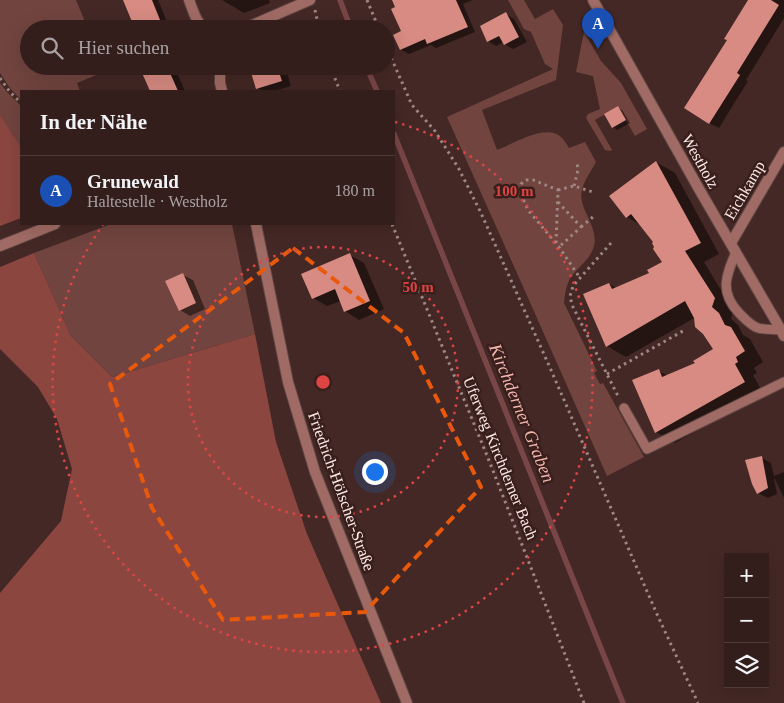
<!DOCTYPE html>
<html lang="de">
<head>
<meta charset="utf-8">
<style>
  :root { --surface:#331e1c; --page:#3e2b29; --text:#f1f3f6; --muted:#a9a2a3; --line:#4e3c3b; --accent:#0bd5b5 }
  body { margin:0; font-family:Georgia,serif; background:var(--page); color:var(--text) }
  .controls { position:absolute; right:15px; bottom:15px; display:grid; overflow:hidden; border-radius:0px; box-shadow:0 5px 20px #0002 }
  .controls button { width:45px; height:45px; display:grid; place-items:center; padding:0; border:0; border-bottom:1px solid var(--line); background:var(--surface); color:var(--text); font:25px sans-serif }
  .you { position:absolute; left:374px; top:471px; width:18px; height:18px; margin:-12px; border:4px solid #fff; border-radius:50%; background:#1a73e8; box-shadow:0 0 0 8px #1a73e833 }
  .badge { display:grid; place-items:center; width:32px; height:32px; border-radius:50%; background:var(--accent); color:#fff; font-size:16px; font-weight:700 }
  .pin { position:absolute; translate:-50% -41px; filter:drop-shadow(0 1px 2px #0008) }
  .pin::after { content:''; position:absolute; top:26px; width:18px; height:15px; background:inherit; clip-path:polygon(0 0,100% 0,50% 100%) }
  .list { margin:0; padding:0; list-style:none }
  h2 { display:flex; justify-content:space-between; align-items:center; height:65px; margin:0; padding:0 20px; font-size:21px }
  h2 small { font-size:16px; font-weight:400; color:var(--muted) }
  .list li { display:grid; grid-template-columns:32px 1fr auto; gap:15px; align-items:center; box-sizing:border-box; height:70px; padding:0 20px; border-top:1px solid var(--line) }
  .list b { display:block; font-size:19px; white-space:nowrap }
  .list p { margin:0; font-size:16px; white-space:nowrap; color:var(--muted) }
  .list em { font-size:16px; font-style:normal; color:var(--muted) }
  .icon { flex:none; width:28px; height:28px; fill:none; stroke:currentColor; stroke-width:2; stroke-linecap:round; stroke-linejoin:round }
  .map { position:relative; flex:none; width:784px; height:703px; overflow:hidden }
  .search { position:absolute; background:var(--surface); box-shadow:0 5px 20px #0002; left:20px; top:20px; width:375px; height:55px; display:flex; align-items:center; gap:12px; box-sizing:border-box; padding:0 18px; border-radius:28px; color:var(--muted); font-size:19px }
  .panel { position:absolute; background:var(--surface); box-shadow:0 5px 20px #0002; left:20px; top:90px; width:375px; height:135px; border-radius:0px }
  .map>svg:first-child { display:block }
</style>
</head>
<body>
<div class="map">
<svg width="784" height="703" viewBox="0 0 784 703">
  <rect width="100%" height="100%" fill="#442825"/>
  <g fill="#71443f">
    <polygon points="0,0 76,0 88,29 29,29 29,66 104,66 106,71 77,83 80,91 21,91 21,100 10,88 0,73"/>
    <path d="M 508,0 L 524,0 L 535,19 L 553,9 L 563,25 L 556,80 L 482,110 L 497,150 C 514,144 546,122 562,138 C 565,141 567,145 569,148 L 585,142 L 596,162 C 591,171 584,181 582,190 C 577,208 599,226 594,246 C 590,260 579,266 571,277 C 566,285 565,294 564,303 L 597,371 L 594,373 L 600,384 L 603,383 L 644,457 L 607,476 L 521,282 L 447,117 L 553,69 L 545,64 L 531,32 L 524,29 Z"/>
    <polygon points="584,32 601,61 621,83 647,129 635,136 618,107 595,120 612,150 610,151 605,150 586,118 588,114 600,109 593,76 576,72"/>
    <polygon points="0,83 6,91 21,106 21,147 0,114"/>
    <polygon points="111,224 232,224 255,334 112,377 71,336 34,253"/>
  </g>
  <g fill="#8b4640">
    <polygon points="0,114 21,147 21,218 0,226"/>
    <polygon points="34,253 71,336 112,377 255,334 276,442 307,534 381,703 0,703 0,593 61,521 72,469 57,419 38,387 0,349 0,267"/>
  </g>
  <g fill="#0007">
    <polygon points="124,0 158,0 170,29 136,29"/>
    <polygon points="222,0 269,0 270,3 244,13"/>
    <polygon points="393,0 473,0 463,4 475,32 436,48 431,45 409,54 401,50 403,32"/>
    <polygon points="750,0 784,0 784,18 746,80 748,81 719,128 709,123 728,40"/>
    <polygon points="506,14 514,19 527,42 513,49 504,44 504,42 496,46 488,41"/>
    <polygon points="141,66 174,66 185,91 151,91"/>
    <polygon points="250,66 285,66 291,86 274,91 263,91 257,88"/>
    <polygon points="618,108 622,110 630,123 617,130 613,127"/>
    <polygon points="656,162 675,173 719,254 704,262 733,310 731,319 738,325 743,335 750,339 763,362 754,368 757,373 753,375 763,393 675,443 656,432 659,371 668,376 697,364 715,350 696,317 626,357 607,346 609,284 616,288 651,273 663,263 655,243 642,226 627,217"/>
    <polygon points="350,255 364,263 384,309 359,320 345,311 341,301 327,306 313,298"/>
    <polygon points="183,275 193,280 205,309 190,316 180,310"/>
    <polygon points="762,458 771,463 774,476 784,472 784,498 775,479 774,479 777,494 768,498 758,493"/>
  </g>
  <g fill="none" stroke-linecap="round" stroke-linejoin="round">
    <g stroke="#794647" stroke-width="5.5">
      <polyline points="340,0 351,29"/>
      <polyline points="366,66 377,91"/>
      <polyline points="394,134 623,703"/>
    </g>
  </g>
  <g fill="#d78b82">
    <polygon points="123,0 152,0 162,25 154,29 135,29"/>
    <polygon points="392,0 456,0 468,27 427,44 425,39 400,50 393,35 401,31 391,9 395,7"/>
    <polygon points="748,0 771,0 779,5 737,73 740,75 709,124 684,108 727,40 724,39"/>
    <polygon points="506,12 519,37 504,45 499,36 487,42 480,26"/>
    <polygon points="139,66 167,66 178,91 150,91"/>
    <polygon points="249,66 277,66 282,81 256,89"/>
    <polygon points="618,106 626,120 612,128 604,114"/>
    <polygon points="656,161 701,243 685,251 715,298 712,307 719,313 725,325 731,327 745,351 736,357 738,362 735,364 745,382 655,433 632,380 659,369 662,377 695,363 693,361 713,349 703,334 695,327 694,318 685,301 606,347 583,294 609,283 612,289 649,273 647,270 662,262 653,249 654,247 652,243 653,242 631,214 626,218 609,196"/>
    <polygon points="350,253 370,301 344,312 335,289 312,299 301,274"/>
    <polygon points="183,273 196,303 179,311 165,281"/>
    <polygon points="762,456 768,488 757,494 752,484 745,460"/>
  </g>
  <g fill="none" stroke-linecap="round" stroke-linejoin="round">
    <defs>
      <g id="service">
        <path d="M 736,252 C 726,276 719,292 739,313 C 744,318 751,326 758,328 C 764,330 774,329 781,330"/>
        <polyline points="624,408 647,449 784,382"/>
      </g>
      <g id="minor">
        <polyline points="220,66 220,83 222,91"/>
        <polyline points="256,224 288,382 315,472 407,703"/>
        <polyline points="731,243 784,152"/>
        <polyline points="0,246 55,224"/>
      </g>
      <g id="tertiary">
        <path d="M 189,0 C 193,10 196,23 205,29"/>
        <polyline points="593,0 699,189 781,330 784,336"/>
        <polyline points="243,29 310,0"/>
      </g>
    </defs>
    <use href="#service" stroke="#614744" stroke-width="11"/>
    <use href="#minor" stroke="#614744" stroke-width="12"/>
    <use href="#tertiary" stroke="#614744" stroke-width="12"/>
    <g stroke="#9f8784" stroke-width="3" stroke-dasharray="2.5 4" stroke-linecap="butt">
      <polyline points="367,0 379,29"/>
      <polyline points="315,10 319,29"/>
      <polyline points="386,46 412,105 435,131 459,169 481,213 551,370 656,612 698,703"/>
      <polyline points="330,66 340,91"/>
      <polyline points="0,78 10,92 21,103"/>
      <polyline points="574,186 578,170 577,161"/>
      <polyline points="558,190 574,186 593,192"/>
      <polyline points="558,202 581,227 559,247"/>
      <polyline points="392,224 488,458 584,703"/>
      <polyline points="581,227 594,216"/>
      <polyline points="556,243 558,190 533,180 526,180 521,184 519,190 528,210 559,247 580,278"/>
      <polyline points="611,243 573,286 570,296 572,305 619,398"/>
      <polyline points="607,374 683,331"/>
    </g>
    <use href="#service" stroke="#a06b64" stroke-width="9"/>
    <use href="#minor" stroke="#a06b64" stroke-width="10"/>
    <use href="#tertiary" stroke="#a06b64" stroke-width="10"/>
  </g>
  <path fill="none" stroke="#e8590c" stroke-width="4" stroke-dasharray="10 6" stroke-linejoin="round" d="M 293,248 L 404,333 L 481,487 L 365,612 L 223,620 L 152,508 L 110,384 Z"/>
  <g fill="none" stroke="#dc4544" stroke-width="2.5" stroke-dasharray="2.5 5">
    <circle cx="323" cy="382" r="135"/>
    <path d="M395 122A270 270 0 1 1 103 225"/>
  </g>
  <g text-anchor="middle" stroke-width="5" stroke-linejoin="round" paint-order="stroke">
    <g font-size="16" fill="#fce8e6" stroke="#391f1c">
      <text transform="translate(701 161) rotate(61)" y="6">Westholz</text>
      <text transform="translate(744 190) rotate(-60)" y="6">Eichkamp</text>
      <text transform="translate(501 458) rotate(68)" y="6">Uferweg Kirchderner Bach</text>
      <text transform="translate(342 491) rotate(70)" y="6">Friedrich-Hölscher-Straße</text>
    </g>
    <g font-size="18" font-style="italic" fill="#f5b6af" stroke="#391f1c">
      <text transform="translate(522 413) rotate(68)" y="6">Kirchderner Graben</text>
    </g>
  </g>
  <circle cx="323" cy="382" r="8" fill="#dc4544" stroke="#391f1c" stroke-width="2.5"/>
  <g font-size="15" text-anchor="middle" font-weight="bold" fill="#dc4544" stroke="#391f1c" stroke-width="5" stroke-linejoin="round" paint-order="stroke">
    <text x="514" y="196">100 m</text>
    <text x="418" y="292">50 m</text>
  </g>
</svg>
<div class="controls">
<button>+</button>
<button>−</button>
<button><svg class="icon" aria-label="layers" viewBox="0 0 24 24"><path d="M12 4l9 5-9 5-9-5zM3 14l9 5 9-5"/></svg></button>
</div>
<div class="you"></div>
<div class="pin badge" style="left:598px;top:49px;background:#1a4fb4">A</div>
<div class="search"><svg class="icon" aria-label="search" viewBox="0 0 24 24"><circle cx="10" cy="10" r="6"/><path d="M15 15l6 6"/></svg>Hier suchen</div>
<section class="panel">
<h2>In der Nähe<small></small></h2>
<ul class="list">
<li><span class="badge" style="background:#1a4fb4">A</span><div><b>Grunewald</b><p>Haltestelle · Westholz</p></div><em>180 m</em></li>
</ul>
</section>
</div>
</body>
</html>
